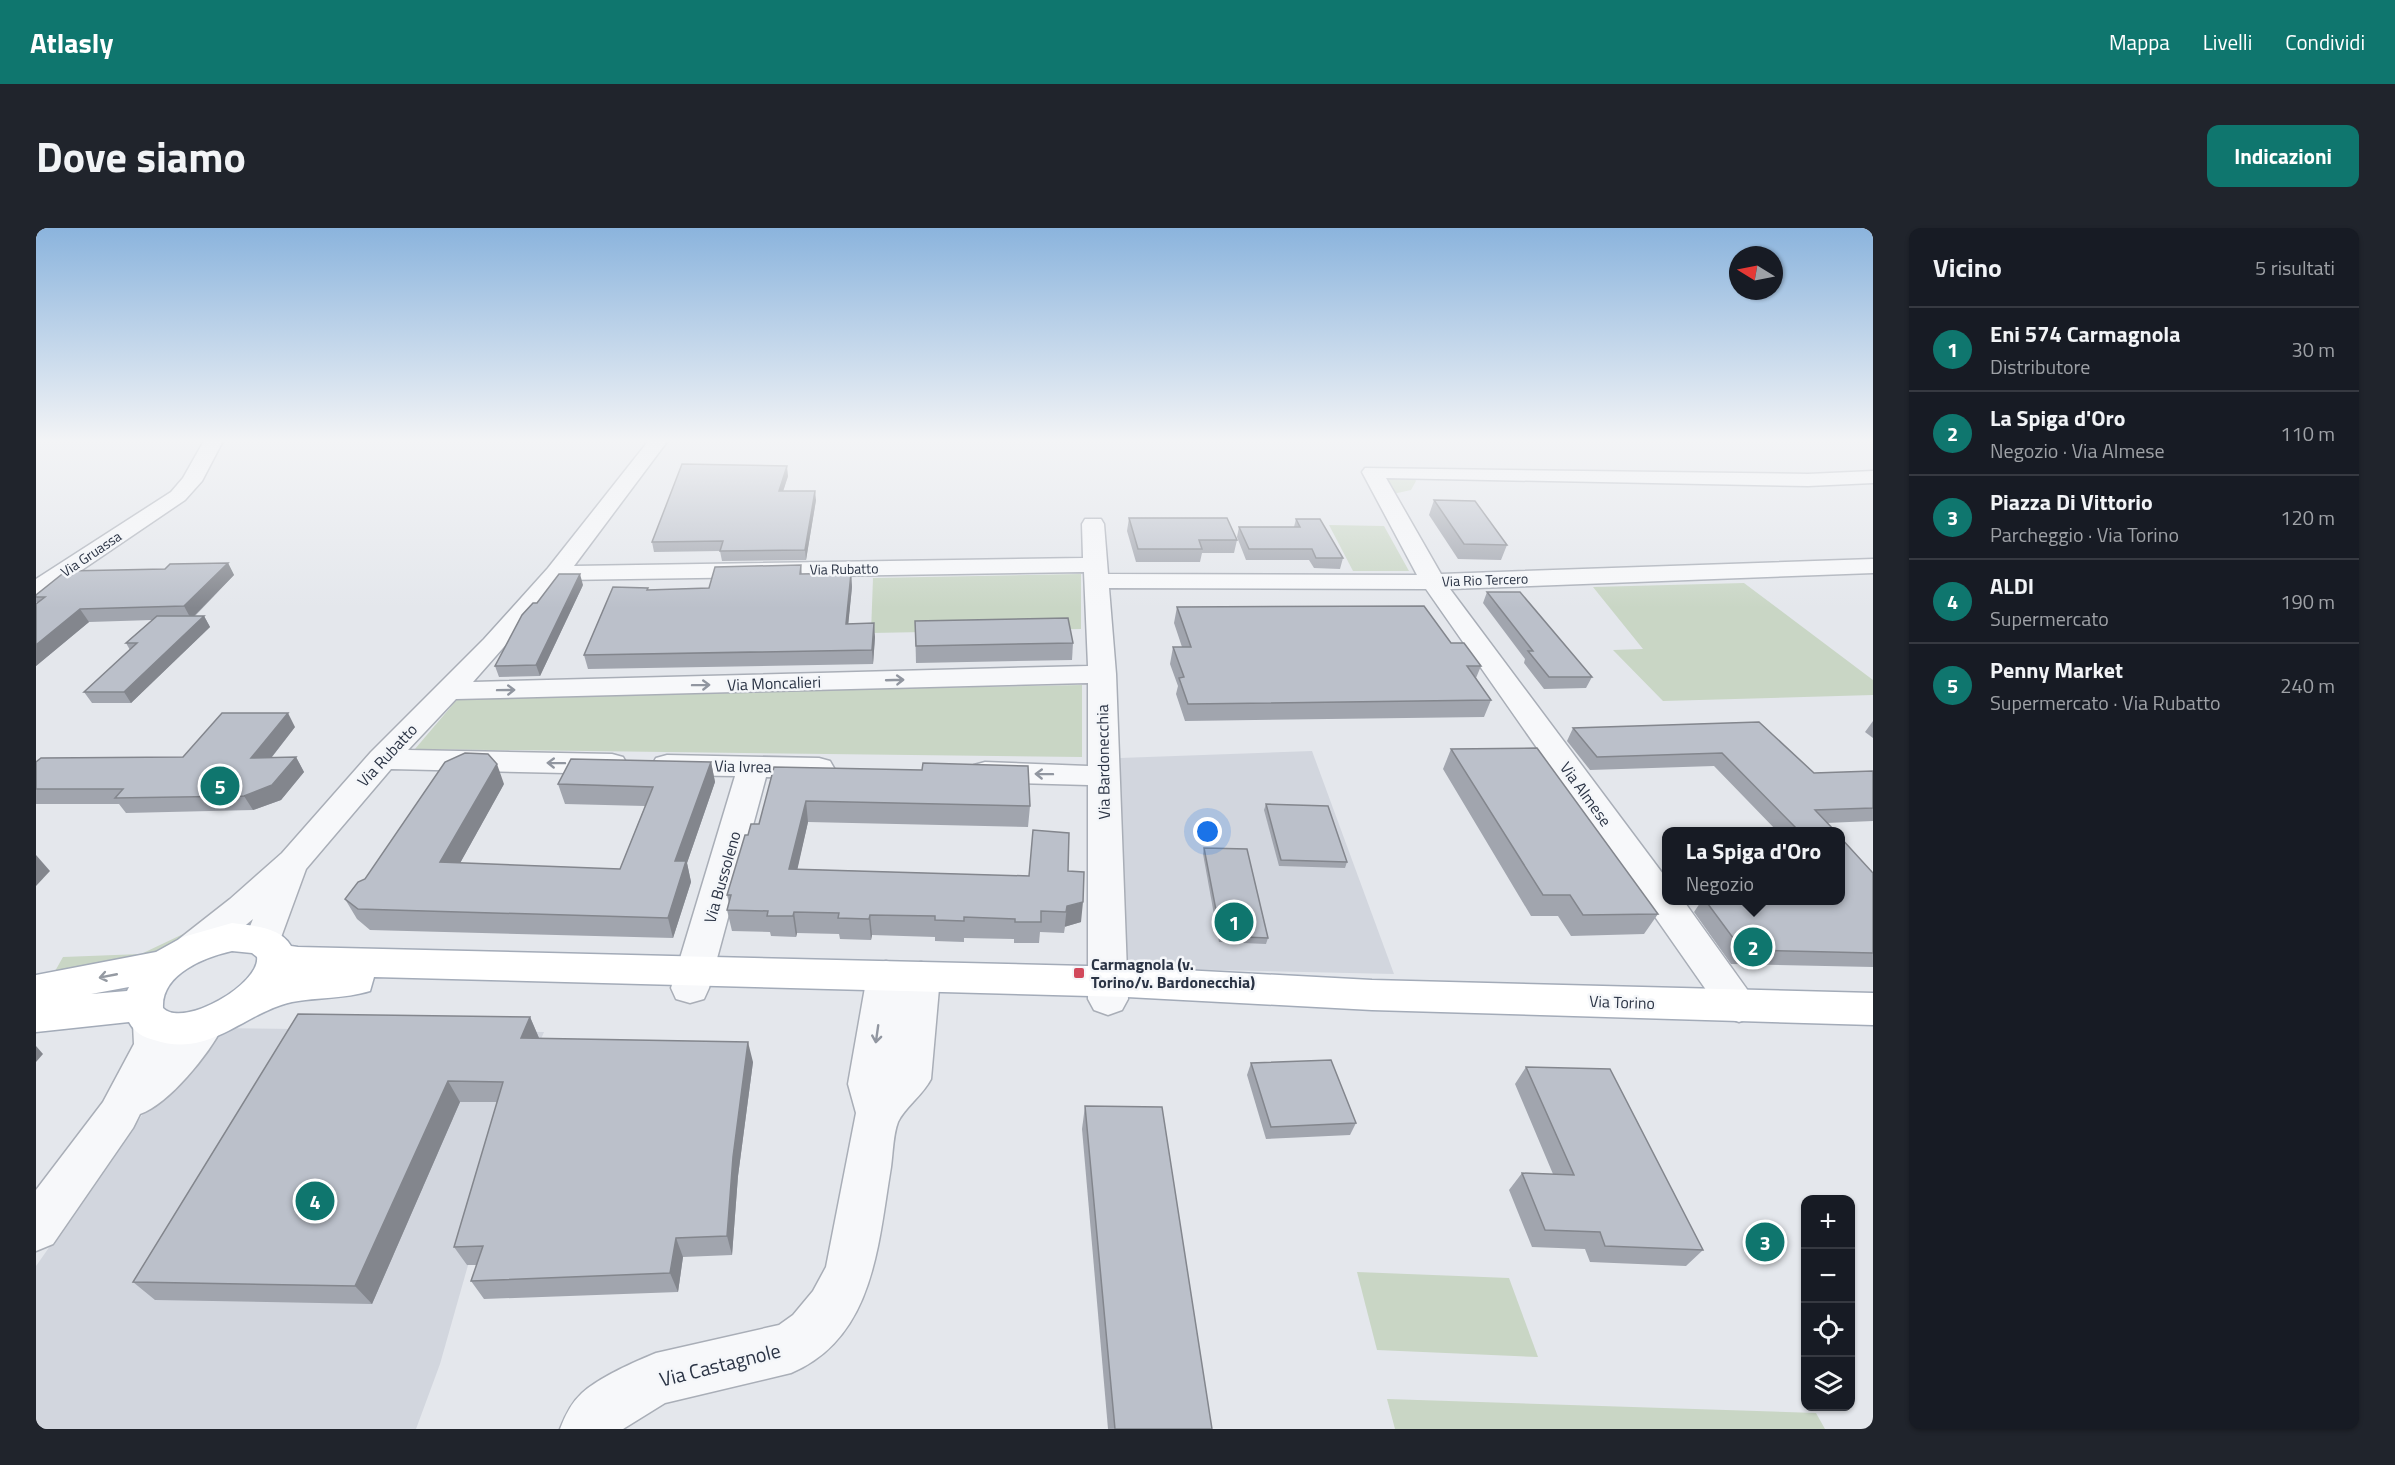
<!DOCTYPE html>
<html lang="it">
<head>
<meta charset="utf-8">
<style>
  :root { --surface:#171b24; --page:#20242c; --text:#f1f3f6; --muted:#9ea1a6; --line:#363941; --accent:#0f766e }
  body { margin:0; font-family:"Titillium Web",sans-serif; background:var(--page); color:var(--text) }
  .controls { position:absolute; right:18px; bottom:18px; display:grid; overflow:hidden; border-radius:12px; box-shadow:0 2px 4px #0004 }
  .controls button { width:54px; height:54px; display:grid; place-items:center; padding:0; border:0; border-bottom:2px solid var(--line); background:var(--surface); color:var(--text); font:30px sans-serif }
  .compass { position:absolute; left:1693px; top:18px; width:54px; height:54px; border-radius:50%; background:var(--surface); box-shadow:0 2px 4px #0004; rotate:280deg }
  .you { position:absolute; left:1172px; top:604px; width:21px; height:21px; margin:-15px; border:4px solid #fff; border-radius:50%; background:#1a73e8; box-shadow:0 0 0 9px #1a73e833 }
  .badge { display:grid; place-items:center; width:39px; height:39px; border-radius:50%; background:var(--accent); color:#fff; font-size:20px; font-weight:700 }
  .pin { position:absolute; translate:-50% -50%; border:3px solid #fff; box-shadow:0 2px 6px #0006 }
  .popup { position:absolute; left:1626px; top:599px; width:183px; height:78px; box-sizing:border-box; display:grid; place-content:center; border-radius:12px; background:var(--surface); filter:drop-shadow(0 2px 4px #0005); font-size:20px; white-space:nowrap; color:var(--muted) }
  .popup b { font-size:22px; color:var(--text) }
  .popup::after { content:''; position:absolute; left:50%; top:100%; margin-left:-12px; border:12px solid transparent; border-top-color:var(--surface) }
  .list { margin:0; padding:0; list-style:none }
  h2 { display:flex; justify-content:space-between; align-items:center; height:78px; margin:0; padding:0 24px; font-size:26px }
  h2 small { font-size:20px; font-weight:400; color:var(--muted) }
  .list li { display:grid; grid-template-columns:39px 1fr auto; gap:18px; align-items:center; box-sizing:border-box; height:84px; padding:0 24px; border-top:2px solid var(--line) }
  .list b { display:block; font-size:22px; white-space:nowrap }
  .list p { margin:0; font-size:20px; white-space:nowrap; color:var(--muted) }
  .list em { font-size:20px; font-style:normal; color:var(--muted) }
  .icon { flex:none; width:33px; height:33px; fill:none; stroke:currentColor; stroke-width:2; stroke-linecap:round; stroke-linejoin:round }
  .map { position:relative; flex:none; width:1837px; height:1201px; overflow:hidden; border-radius:12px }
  header { display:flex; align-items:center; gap:36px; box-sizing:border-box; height:84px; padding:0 30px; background:var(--accent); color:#fff }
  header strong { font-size:28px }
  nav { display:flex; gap:33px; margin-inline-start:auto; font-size:21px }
  .intro { display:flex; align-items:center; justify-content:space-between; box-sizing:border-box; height:144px; padding:0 36px }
  h1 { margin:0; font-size:42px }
  .button { padding:15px 27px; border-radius:12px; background:var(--accent); color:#fff; font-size:21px; font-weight:700 }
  main { display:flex; gap:36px; padding:0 36px }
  aside { flex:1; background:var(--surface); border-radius:12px; box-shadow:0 2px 4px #0004 }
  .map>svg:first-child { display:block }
</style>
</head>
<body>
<header>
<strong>Atlasly</strong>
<nav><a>Mappa</a><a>Livelli</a><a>Condividi</a></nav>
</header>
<div class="intro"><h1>Dove siamo</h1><a class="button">Indicazioni</a></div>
<main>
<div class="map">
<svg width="1837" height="1201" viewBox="0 0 1837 1201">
  <rect width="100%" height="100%" fill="#e4e7ec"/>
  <g fill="#d2d6de">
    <polygon points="1276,523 1358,746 1091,740 1084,530"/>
    <polygon points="177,800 508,804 478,875 404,1136 380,1201 0,1201 0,1038 114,876"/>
  </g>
  <g fill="#c9d6c5">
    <polygon points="1346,249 1378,249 1380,253 1375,262 1357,266"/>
    <polygon points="1293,297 1348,298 1373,343 1317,343"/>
    <polygon points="1045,346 1045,401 835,405 837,350"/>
    <polygon points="1708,355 1837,452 1837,467 1627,473 1577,422 1607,421 1557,359"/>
    <polygon points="1046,457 1046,529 379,521 424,468"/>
    <polygon points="162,699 124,725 14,752 27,729 105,726"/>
    <polygon points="1321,1044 1473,1050 1502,1129 1341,1122"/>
    <polygon points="1351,1171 1780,1185 1789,1201 1359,1201"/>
  </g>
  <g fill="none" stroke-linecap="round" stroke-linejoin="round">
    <defs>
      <g id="minor">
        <polygon points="169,211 188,211 166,253 149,272 9,367 0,369 0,351 135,264 147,250"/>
        <path d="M 614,211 L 633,211 L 538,338 L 1047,330 L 1046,296 L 1049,291 L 1065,291 L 1068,296 L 1072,346 L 1381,347 L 1326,244 L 1329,240 L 1772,246 L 1837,243 L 1837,255 L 1772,258 L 1350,250 L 1405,346 L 1837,331 L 1837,345 L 1414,361 L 1630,650 L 1630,672 L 1647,672 L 1723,778 L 1717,789 L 1703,794 L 1689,789 L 1390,361 L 1073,360 L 1080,446 L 1092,771 L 1086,782 L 1072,787 L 1058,782 L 1052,771 L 1052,557 L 949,554 L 938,551 L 934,544 L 938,537 L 949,534 L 1052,538 L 1052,455 L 420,471 L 372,522 L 576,526 L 587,529 L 591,536 L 587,543 L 576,546 L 355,541 L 270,641 L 240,723 L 227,727 L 214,723 L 208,713 L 217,691 L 169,731 L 156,735 L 143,731 L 137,721 L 143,711 L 194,671 L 246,625 L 335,524 L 448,411 L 512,340 ZM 1048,344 L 1052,438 L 437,454 L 527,352 Z"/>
        <polygon points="631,527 783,530 794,533 798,540 794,547 783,550 730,549 673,760 668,771 654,775 640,771 635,760 699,548 631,547 620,544 616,537 620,530"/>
        <path d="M 850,733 L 864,737 L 868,745 L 871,738 L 885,734 L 899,738 L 904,749 L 895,851 C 887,867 868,880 862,894 C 857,907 857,925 855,939 C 842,1017 838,1110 755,1145 L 629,1175 L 587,1201 L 524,1201 C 529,1188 535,1175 546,1165 C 564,1149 598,1134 620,1125 L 743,1097 L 757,1087 L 777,1063 L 790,1039 L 820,885 L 812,856 L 831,748 L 836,737 Z"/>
        <path d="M 117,780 L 131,785 L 138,804 C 153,787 158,779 181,786 L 187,798 C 173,826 133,876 104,886 L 97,900 L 17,1016 L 0,1023 L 0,962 L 67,874 L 98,816 L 97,796 L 103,785 Z"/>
      </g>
      <path id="major" d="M 196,695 C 216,698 244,698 255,718 L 262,719 L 1091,739 L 1336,752 L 1837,765 L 1837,797 L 1336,782 L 1091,769 L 338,749 L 334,763 C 308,771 282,769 256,774 C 207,785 174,831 118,812 C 107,809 99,805 93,794 L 0,804 L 0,747 L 120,724 L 147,709 ZM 196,723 L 216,725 L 221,729 C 225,755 148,801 127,780 C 125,746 169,729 196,723 ZM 93,759 L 91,763 L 55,766 Z"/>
    </defs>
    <use href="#minor" stroke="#a9aeb7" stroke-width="3"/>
    <use href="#major" stroke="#a3abb8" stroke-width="3"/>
    <use href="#minor" fill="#f7f8fa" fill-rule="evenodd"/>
    <use href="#major" fill="#fff" fill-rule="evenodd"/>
  </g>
  <g fill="#a1a5ae">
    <polygon points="752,248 747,263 780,272 770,332 686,333 684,323 618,324 616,314"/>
    <polygon points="1398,272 1471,317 1465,332 1422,331 1393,287"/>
    <polygon points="1093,290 1201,312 1198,325 1166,325 1164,334 1100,334 1091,303"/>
    <polygon points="1260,291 1307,330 1304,341 1278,340 1273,332 1210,332 1201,309 1203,299 1258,299"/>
    <polygon points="192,335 198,347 159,388 168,388 174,399 95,475 56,475 48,464 94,422 90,415 116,392 53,394 0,438 0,376 1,375 0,374 0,367 129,341"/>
    <polygon points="765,337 766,346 815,345 816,359 812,396 839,409 837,436 552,441 548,427 612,360 612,362 673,360"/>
    <polygon points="547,357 504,448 463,449 459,438"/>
    <polygon points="1451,364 1556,449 1550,460 1508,461 1488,435 1489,431 1447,375"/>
    <polygon points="1141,379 1415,415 1445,438 1440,450 1455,472 1448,489 1149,493 1140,466 1142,458 1134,436 1137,419 1146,419 1138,395"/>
    <polygon points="879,393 1037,415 1036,432 880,435"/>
    <polygon points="1837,493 1837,510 1829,504"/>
    <polygon points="1723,494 1778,545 1837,543 1837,593 1790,595 1799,603 1741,603 1678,538 1554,542 1531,513 1537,500"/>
    <polygon points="259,499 236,529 260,529 268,544 245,572 217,582 90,585 83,576 0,576 0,534 147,529"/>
    <polygon points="1415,521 1622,686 1608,706 1535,708 1522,688 1495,688 1407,541"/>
    <polygon points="675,534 679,554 651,635 655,654 637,710 334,702 321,691 309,671 329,651 468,556 424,635 584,641 609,578 529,576 522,556"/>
    <polygon points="738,539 994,578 992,599 772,594 761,641 993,648 1032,643 1045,694 1028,699 1028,705 1004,704 1003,715 978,715 978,711 928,710 928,714 899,713 899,709 836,707 835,712 804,711 803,706 761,705 760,709 735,708 734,704 696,703 691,682 693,675 691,667 712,607 723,596"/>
    <polygon points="1230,576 1311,634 1309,640 1243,638 1228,582"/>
    <polygon points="1168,620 1232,710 1230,716 1183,714 1167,626"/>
    <polygon points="1837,645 1837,739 1695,736 1658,684 1666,672 1804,672"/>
    <polygon points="494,789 503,810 717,834 702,948 696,1027 647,1029 642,1064 448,1071 435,1053 441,1037 431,1037 418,1019 461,874 424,874 336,1076 119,1072 97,1054"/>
    <polygon points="1215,835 1320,895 1314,907 1230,911 1211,847"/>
    <polygon points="1490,839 1667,1022 1650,1038 1554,1034 1549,1021 1496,1019 1473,962 1486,945 1517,946 1479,856"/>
    <polygon points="1049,878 1176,1201 1072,1201 1046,901"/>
  </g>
  <g fill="#83868d">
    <polygon points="751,238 752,248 744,273 743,263"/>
    <polygon points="779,263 780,272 770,332 769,322"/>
    <polygon points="192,335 198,347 155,391 148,378"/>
    <polygon points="815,345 816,359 811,409 810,396"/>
    <polygon points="544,346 547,357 504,448 500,437"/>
    <polygon points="44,381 53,394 0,438 0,417"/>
    <polygon points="168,388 174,399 95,475 88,464"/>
    <polygon points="838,395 839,409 837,436 836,422"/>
    <polygon points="252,485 259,499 224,544 215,530"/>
    <polygon points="260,529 268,544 245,572 217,582 208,568"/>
    <polygon points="675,534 679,554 651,635 655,654 637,710 632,690 639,633"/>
    <polygon points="461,536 468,556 413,655 404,634"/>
    <polygon points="770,573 772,594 757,661 753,641"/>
    <polygon points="0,627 14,643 0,658"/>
    <polygon points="1047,674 1045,694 1028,699 1028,705 1031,678"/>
    <polygon points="758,684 761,705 760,709 757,688"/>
    <polygon points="834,687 836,707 835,712 833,691"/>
    <polygon points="494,789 503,810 485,810"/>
    <polygon points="712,814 717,834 702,948 696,1027 691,1008 697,929"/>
    <polygon points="0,818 7,826 0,834"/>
    <polygon points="412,853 424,874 336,1076 319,1058"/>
    <polygon points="640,1010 647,1029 642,1064 634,1045"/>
  </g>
  <g fill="#bbc0ca" stroke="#83868d" stroke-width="1.5">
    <polygon points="646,236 751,238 743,263 779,263 769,322 684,323 687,313 616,314"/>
    <polygon points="1398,272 1439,273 1471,317 1428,316"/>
    <polygon points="1093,290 1191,290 1201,312 1163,312 1166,321 1102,321"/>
    <polygon points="1260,291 1284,291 1307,330 1280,330 1276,321 1213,321 1203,299 1264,299"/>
    <polygon points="192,335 148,378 44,381 0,417 0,376 9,369 0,369 0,367 30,343 129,341 134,336"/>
    <polygon points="765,337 764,346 815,345 810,396 838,395 836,422 548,427 577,359 612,360 611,362 673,360 679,339"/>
    <polygon points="523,346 544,346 500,437 459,438 486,387 497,375 501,375"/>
    <polygon points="1451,364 1484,364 1556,449 1513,449 1492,423 1497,423"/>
    <polygon points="1388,378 1415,415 1428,415 1445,438 1431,438 1455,472 1152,476 1143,450 1148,449 1137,419 1155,419 1141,379"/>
    <polygon points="121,388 168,388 88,464 48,464 101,415 90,415"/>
    <polygon points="1032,390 1037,415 880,418 879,393"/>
    <polygon points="186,485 252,485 215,530 260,529 236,557 208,568 79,570 87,561 0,561 0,534 5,530 147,529"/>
    <polygon points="1723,494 1778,545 1837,543 1837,580 1779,582 1799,603 1763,603 1686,525 1561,529 1537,500"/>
    <polygon points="1501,520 1622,686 1547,687 1534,667 1507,667 1415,521"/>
    <polygon points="429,525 452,526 461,536 404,634 584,641 617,559 522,556 535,531 675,534 639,633 650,633 632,690 322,681 309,671 322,654 329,651 409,534"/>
    <polygon points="887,535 992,538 994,578 770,573 753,641 993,648 997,602 1033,605 1032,643 1048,644 1047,674 1031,678 1030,684 1005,683 1005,694 979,694 979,691 928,689 928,693 899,692 899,688 834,687 833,691 802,690 803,685 758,684 757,688 731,688 732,683 691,682 695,667 691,667 709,607 712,607 715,596 723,596 738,539 886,542"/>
    <polygon points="1230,576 1292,578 1311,634 1245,632"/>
    <polygon points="1804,609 1837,645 1837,725 1706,722 1669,672 1804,672"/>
    <polygon points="1168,620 1211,621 1232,710 1185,708"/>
    <polygon points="262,786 494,789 485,810 712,814 697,929 691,1008 640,1010 634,1045 435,1053 447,1018 418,1019 467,854 412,853 319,1058 97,1054"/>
    <polygon points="1295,832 1320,895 1235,899 1215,835"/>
    <polygon points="1490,839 1574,841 1667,1022 1569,1018 1564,1004 1509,1002 1486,945 1538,947"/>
    <polygon points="1049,878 1126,879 1176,1201 1079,1201"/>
  </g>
  <defs><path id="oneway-shaft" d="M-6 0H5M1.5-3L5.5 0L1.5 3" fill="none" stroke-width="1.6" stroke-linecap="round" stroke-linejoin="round" transform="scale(1.5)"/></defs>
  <g stroke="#9196a0">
    <use href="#oneway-shaft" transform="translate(859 452) rotate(-2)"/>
    <use href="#oneway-shaft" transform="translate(665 457) rotate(-1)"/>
    <use href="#oneway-shaft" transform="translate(470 462) rotate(-1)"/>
    <use href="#oneway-shaft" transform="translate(520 535) rotate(-179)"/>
    <use href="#oneway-shaft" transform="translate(1008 546) rotate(-179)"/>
    <use href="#oneway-shaft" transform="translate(841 806) rotate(98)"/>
  </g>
  <use stroke="#959aa2" href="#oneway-shaft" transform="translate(72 748) rotate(169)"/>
  <linearGradient id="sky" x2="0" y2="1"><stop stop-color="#8bb4dd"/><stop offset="0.56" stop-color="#f3f4f6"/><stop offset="1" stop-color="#f3f4f6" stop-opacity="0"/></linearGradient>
  <rect width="1837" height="380" fill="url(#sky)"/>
  <rect fill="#d1495b" stroke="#f4f6f9" stroke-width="2" x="1037" y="739" width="12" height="12" rx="3"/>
  <g text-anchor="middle" stroke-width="5" stroke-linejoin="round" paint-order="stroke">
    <g font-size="14" fill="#2b3445" stroke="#f4f6f9">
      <text transform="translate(55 326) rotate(-34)" y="5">Via Gruassa</text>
      <text transform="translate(808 341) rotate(-1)" y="5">Via Rubatto</text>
      <text transform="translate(1449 352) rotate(-2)" y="5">Via Rio Tercero</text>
    </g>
    <g font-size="16" fill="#2b3445" stroke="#f4f6f9">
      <text transform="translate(738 455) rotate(-2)" y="6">Via Moncalieri</text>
      <text transform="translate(351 527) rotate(-47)" y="6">Via Rubatto</text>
      <text transform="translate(1067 534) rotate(-91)" y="6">Via Bardonecchia</text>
      <text transform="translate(707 538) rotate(1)" y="6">Via Ivrea</text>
      <text transform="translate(1550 566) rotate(54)" y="6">Via Almese</text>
      <text transform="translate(686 649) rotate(-74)" y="6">Via Bussoleno</text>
      <text transform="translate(1586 774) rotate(2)" y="6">Via Torino</text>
    </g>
    <g font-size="16" font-weight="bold" fill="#2b3445" stroke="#f4f6f9" text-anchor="start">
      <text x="1055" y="742">Carmagnola (v.<tspan x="1055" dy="18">Torino/v. Bardonecchia)</tspan></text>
    </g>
    <g font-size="20" fill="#2b3445" stroke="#f4f6f9">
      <text transform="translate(684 1137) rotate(-14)" y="7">Via Castagnole</text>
    </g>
  </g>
</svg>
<div class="controls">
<button>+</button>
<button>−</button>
<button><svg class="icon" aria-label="locate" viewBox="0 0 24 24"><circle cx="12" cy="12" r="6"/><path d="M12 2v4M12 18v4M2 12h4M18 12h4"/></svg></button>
<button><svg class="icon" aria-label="layers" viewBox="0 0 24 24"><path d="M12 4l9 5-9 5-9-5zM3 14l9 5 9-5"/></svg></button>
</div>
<svg class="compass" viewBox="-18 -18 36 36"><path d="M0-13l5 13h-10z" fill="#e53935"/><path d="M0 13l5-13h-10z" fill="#9ea1a6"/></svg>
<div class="you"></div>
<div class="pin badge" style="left:1198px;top:694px">1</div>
<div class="pin badge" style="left:1717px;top:719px">2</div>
<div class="popup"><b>La Spiga d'Oro</b>Negozio</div>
<div class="pin badge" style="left:1729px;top:1014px">3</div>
<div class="pin badge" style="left:279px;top:973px">4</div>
<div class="pin badge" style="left:184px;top:558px">5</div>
</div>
<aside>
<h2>Vicino<small>5 risultati</small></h2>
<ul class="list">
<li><span class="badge">1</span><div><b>Eni 574 Carmagnola</b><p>Distributore</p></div><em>30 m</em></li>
<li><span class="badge">2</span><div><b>La Spiga d'Oro</b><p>Negozio · Via Almese</p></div><em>110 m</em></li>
<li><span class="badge">3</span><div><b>Piazza Di Vittorio</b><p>Parcheggio · Via Torino</p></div><em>120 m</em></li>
<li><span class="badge">4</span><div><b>ALDI</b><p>Supermercato</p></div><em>190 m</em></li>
<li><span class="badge">5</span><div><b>Penny Market</b><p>Supermercato · Via Rubatto</p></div><em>240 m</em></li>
</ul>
</aside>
</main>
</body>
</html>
